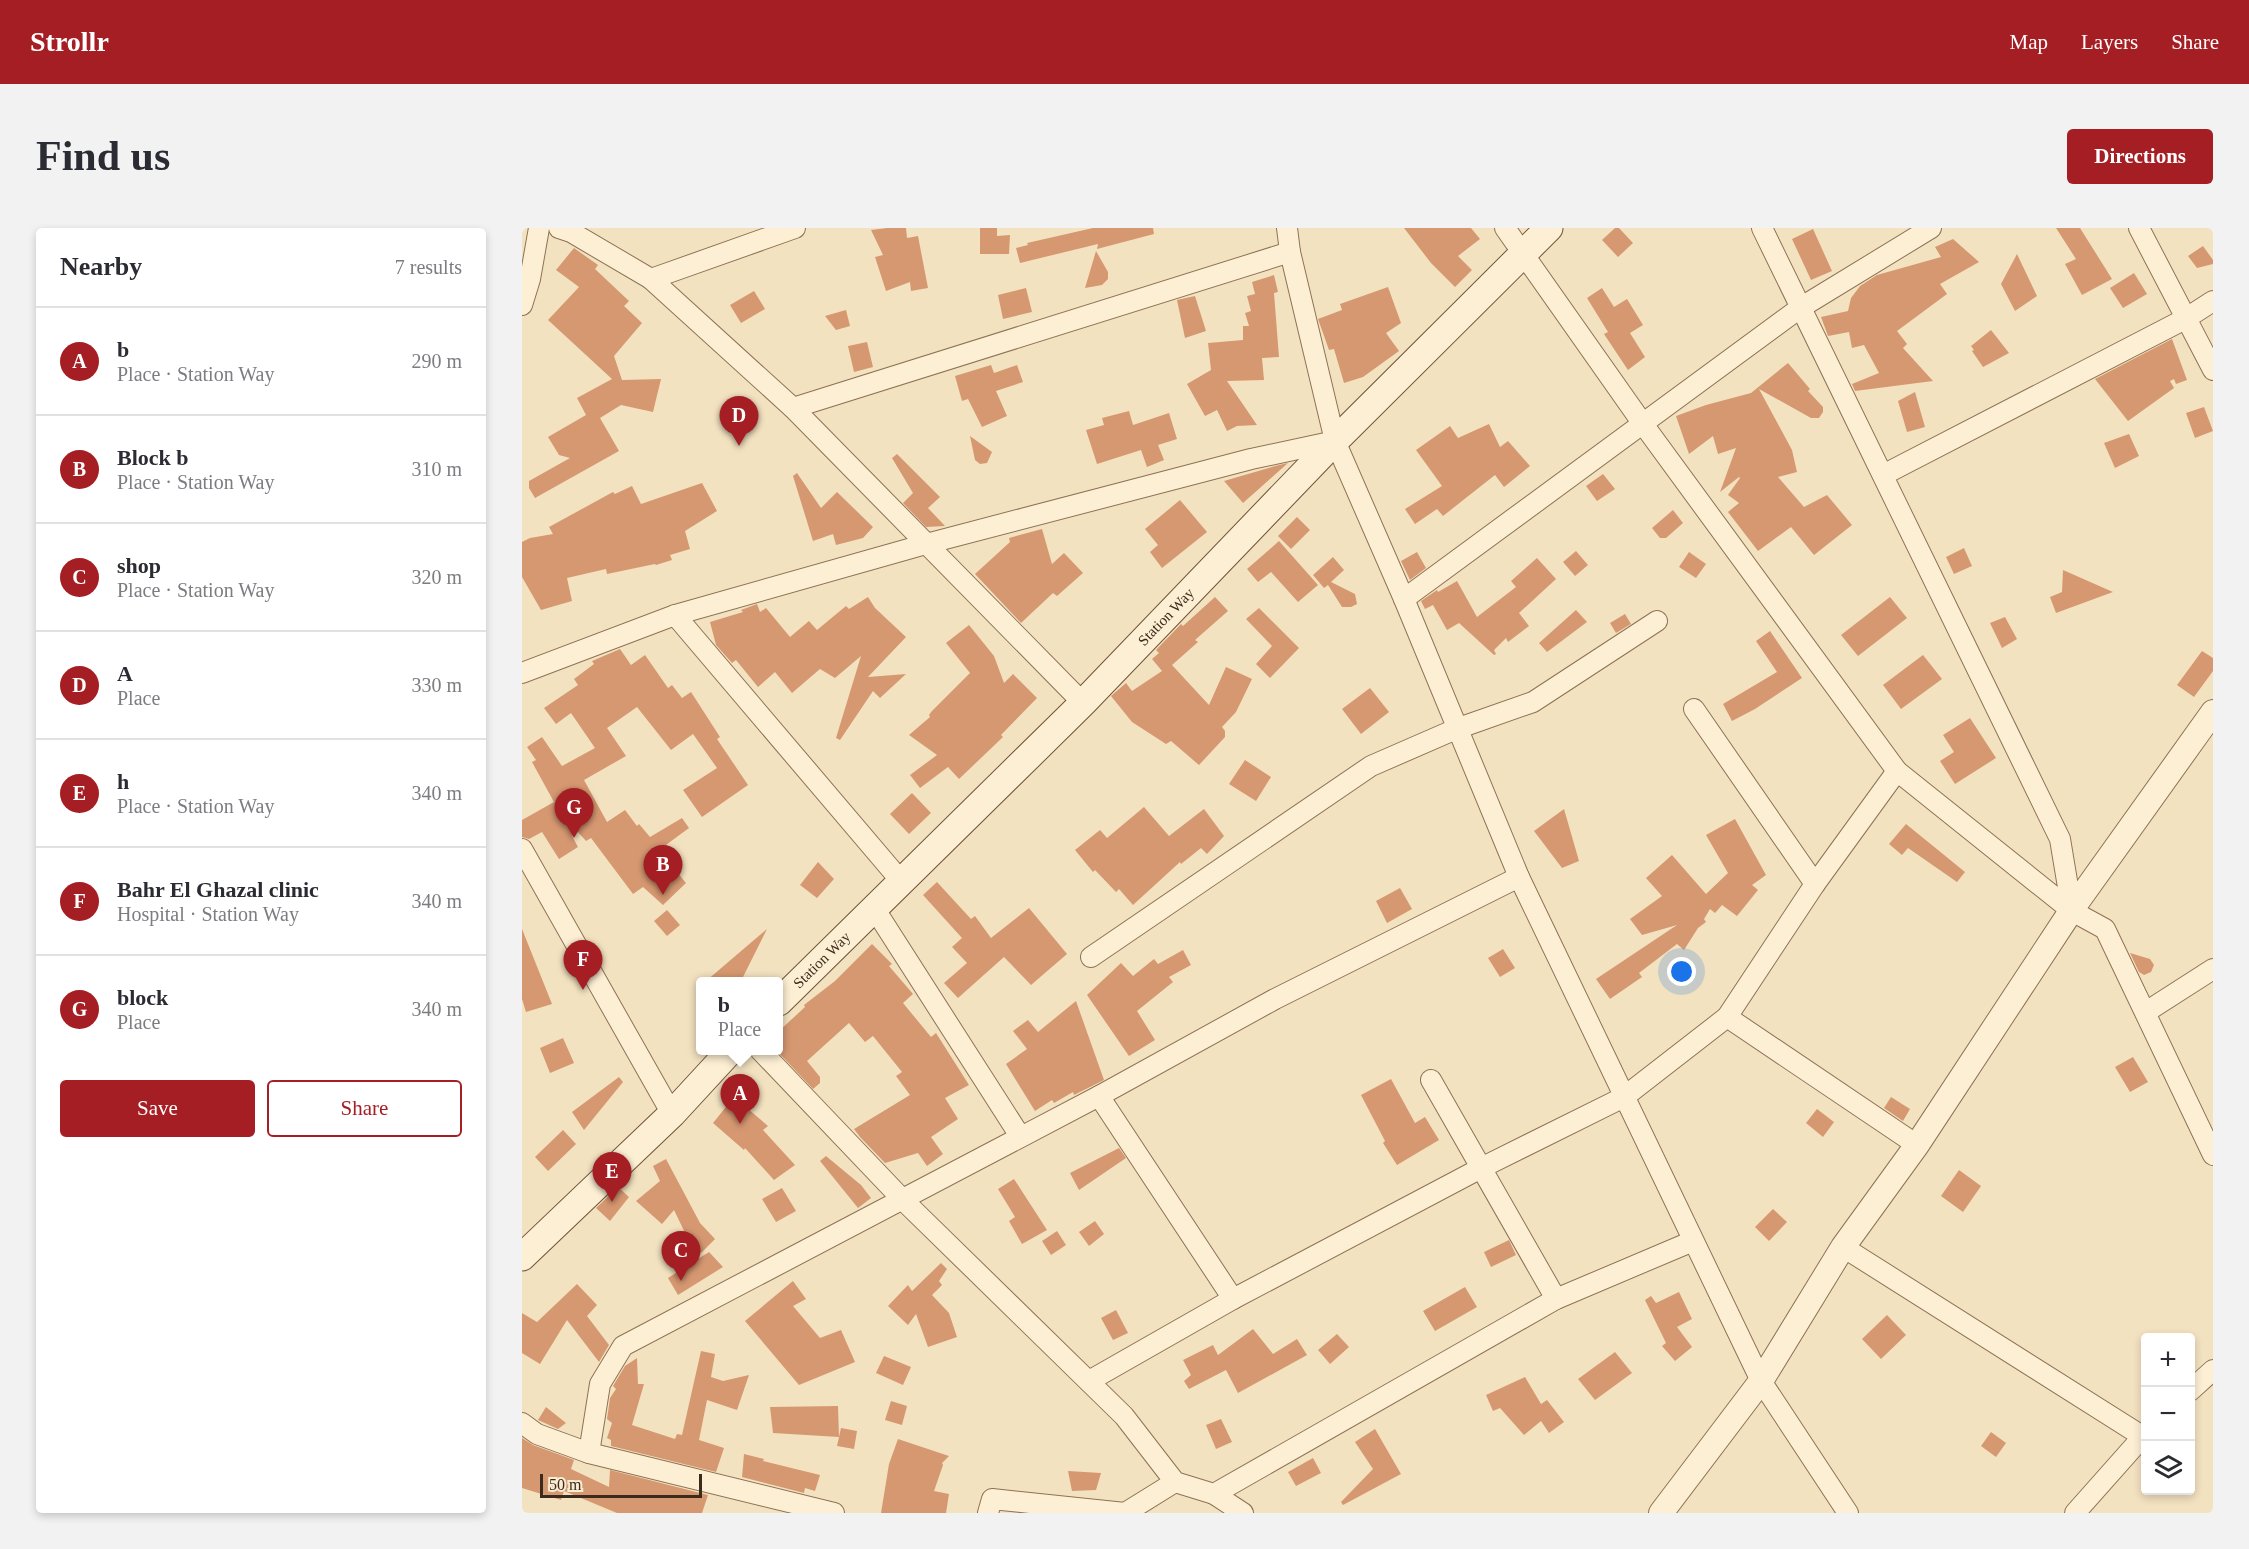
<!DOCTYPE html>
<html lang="en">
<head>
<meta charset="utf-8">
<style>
  :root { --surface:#fff; --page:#f2f2f3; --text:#2b2b33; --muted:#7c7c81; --line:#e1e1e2; --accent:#a51e23 }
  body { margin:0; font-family:"Times New Roman",serif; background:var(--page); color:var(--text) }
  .controls { position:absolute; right:18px; bottom:18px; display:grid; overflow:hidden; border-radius:6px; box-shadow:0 3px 9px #0003 }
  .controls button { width:54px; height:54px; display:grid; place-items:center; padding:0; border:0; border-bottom:2px solid var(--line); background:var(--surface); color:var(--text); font:30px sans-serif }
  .scale { position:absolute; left:18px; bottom:15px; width:162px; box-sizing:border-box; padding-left:6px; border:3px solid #3c2a1c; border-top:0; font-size:16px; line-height:21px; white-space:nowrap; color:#3c2a1c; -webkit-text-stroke:4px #f9ecd0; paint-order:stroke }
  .you { position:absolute; left:1160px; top:744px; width:21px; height:21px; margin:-15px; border:4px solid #fff; border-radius:50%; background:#1a73e8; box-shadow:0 0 0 9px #1a73e833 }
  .badge { display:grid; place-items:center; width:39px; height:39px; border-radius:50%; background:var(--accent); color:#fff; font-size:20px; font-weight:700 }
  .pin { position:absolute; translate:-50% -50px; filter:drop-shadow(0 2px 3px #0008) }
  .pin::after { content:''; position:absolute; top:32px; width:21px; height:18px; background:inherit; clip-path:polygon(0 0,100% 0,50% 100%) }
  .popup { position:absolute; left:174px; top:749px; width:87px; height:78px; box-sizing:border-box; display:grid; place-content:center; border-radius:6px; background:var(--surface); filter:drop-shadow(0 2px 4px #0005); font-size:20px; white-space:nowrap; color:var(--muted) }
  .popup b { font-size:22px; color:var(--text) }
  .popup::after { content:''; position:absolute; left:50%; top:100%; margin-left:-12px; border:12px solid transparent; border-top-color:var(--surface) }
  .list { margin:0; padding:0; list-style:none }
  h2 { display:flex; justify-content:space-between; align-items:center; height:78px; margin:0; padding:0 24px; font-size:26px }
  h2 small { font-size:20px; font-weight:400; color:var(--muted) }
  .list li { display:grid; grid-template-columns:39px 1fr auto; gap:18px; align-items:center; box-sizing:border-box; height:108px; padding:0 24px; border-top:2px solid var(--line) }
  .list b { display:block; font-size:22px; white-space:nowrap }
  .list p { margin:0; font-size:20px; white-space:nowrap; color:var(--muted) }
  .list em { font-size:20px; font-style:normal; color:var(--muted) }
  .actions { display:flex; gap:12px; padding:18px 24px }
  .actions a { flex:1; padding:14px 0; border:2px solid var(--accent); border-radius:6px; text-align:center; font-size:21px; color:var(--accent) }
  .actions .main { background:var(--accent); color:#fff }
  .icon { flex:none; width:33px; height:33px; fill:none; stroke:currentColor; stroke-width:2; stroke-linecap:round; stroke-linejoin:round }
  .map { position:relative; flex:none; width:1691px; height:1285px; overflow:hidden; border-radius:6px }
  header { display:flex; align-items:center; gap:36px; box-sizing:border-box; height:84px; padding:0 30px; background:var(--accent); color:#fff }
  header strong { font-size:28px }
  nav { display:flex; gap:33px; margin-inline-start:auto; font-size:21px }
  .intro { display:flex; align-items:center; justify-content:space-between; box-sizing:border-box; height:144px; padding:0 36px }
  h1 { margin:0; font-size:42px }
  .button { padding:15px 27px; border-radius:6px; background:var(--accent); color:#fff; font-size:21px; font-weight:700 }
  main { display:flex; gap:36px; padding:0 36px }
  aside { flex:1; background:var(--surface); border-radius:6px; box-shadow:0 3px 9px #0003 }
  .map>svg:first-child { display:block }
</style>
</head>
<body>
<header>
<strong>Strollr</strong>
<nav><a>Map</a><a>Layers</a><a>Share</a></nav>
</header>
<div class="intro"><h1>Find us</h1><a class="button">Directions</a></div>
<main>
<aside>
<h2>Nearby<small>7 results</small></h2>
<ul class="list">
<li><span class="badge">A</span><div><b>b</b><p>Place · Station Way</p></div><em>290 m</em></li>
<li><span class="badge">B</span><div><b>Block b</b><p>Place · Station Way</p></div><em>310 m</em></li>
<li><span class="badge">C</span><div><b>shop</b><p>Place · Station Way</p></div><em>320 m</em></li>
<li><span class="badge">D</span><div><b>A</b><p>Place</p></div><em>330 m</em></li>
<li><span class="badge">E</span><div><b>h</b><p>Place · Station Way</p></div><em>340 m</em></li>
<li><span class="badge">F</span><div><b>Bahr El Ghazal clinic</b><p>Hospital · Station Way</p></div><em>340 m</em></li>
<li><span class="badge">G</span><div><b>block</b><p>Place</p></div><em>340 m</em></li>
</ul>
<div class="actions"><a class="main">Save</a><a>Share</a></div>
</aside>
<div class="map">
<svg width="1691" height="1285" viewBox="0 0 1691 1285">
  <rect width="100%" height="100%" fill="#f3e2c0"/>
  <g fill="#d69871">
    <polygon points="365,0 384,0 385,10 396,8 406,60 389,63 388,54 364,63 353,29 361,27 349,2"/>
    <polygon points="458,0 475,0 475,8 488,7 487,26 458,26"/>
    <polygon points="571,0 631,0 632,6 575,21 576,16 498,35 494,20 506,17 505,15"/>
    <polygon points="882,0 949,0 958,11 936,28 950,42 933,59 909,35"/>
    <polygon points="1093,0 1097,0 1111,15 1096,29 1080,12"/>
    <polygon points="1534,0 1558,0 1590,51 1560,67 1543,36 1554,31"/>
    <polygon points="1291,1 1310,43 1289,52 1270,11"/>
    <polygon points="1431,11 1457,34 1418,56 1425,66 1375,103 1385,116 1381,120 1411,153 1333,163 1330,156 1357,145 1342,117 1330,120 1327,104 1306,108 1299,89 1326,83 1329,70 1338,58 1355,47 1419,29 1413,19"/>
    <polygon points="1681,18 1691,32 1691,36 1675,40 1666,28"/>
    <polygon points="52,20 76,37 73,41 107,73 102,78 120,95 92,128 100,152 139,151 131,184 99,177 78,190 97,223 13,270 7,260 7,253 48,230 37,227 26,209 64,187 55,170 90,151 26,92 57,59 34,42"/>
    <polygon points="574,23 586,44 586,51 580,57 563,60"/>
    <polygon points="1495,26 1515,68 1493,83 1479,56"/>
    <polygon points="1612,45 1625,66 1601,80 1588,60"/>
    <polygon points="752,47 756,64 752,65 757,129 740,130 742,152 705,153 735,197 715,198 705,203 695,182 683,188 665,156 689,142 686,115 721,112 721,98 727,98 723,85 729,83 725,68 733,66 730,54"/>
    <polygon points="866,59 879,95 864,105 877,123 841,149 822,155 812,121 807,122 796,91 820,82 818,76"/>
    <polygon points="504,60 510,84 481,91 476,67"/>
    <polygon points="1080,60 1092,79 1105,71 1121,97 1108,105 1123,129 1106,142 1082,106 1086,104 1065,70"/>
    <polygon points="232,63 243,81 219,95 208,77"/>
    <polygon points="673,68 684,103 663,110 655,72"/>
    <polygon points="324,82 328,98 314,102 303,88"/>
    <polygon points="1469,102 1487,125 1461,139 1450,123 1452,122 1449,118"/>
    <polygon points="1650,111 1665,152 1654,156 1652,151 1648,153 1652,160 1606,193 1573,151"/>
    <polygon points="345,114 351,139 332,144 326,118"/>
    <polygon points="1266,135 1288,161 1286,163 1301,179 1301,184 1297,190 1289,190 1237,161 1270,222 1275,244 1256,249 1282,279 1305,267 1330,297 1292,327 1269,299 1236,323 1206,284 1217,275 1206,267 1218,250 1217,249 1198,264 1214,220 1196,226 1191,208 1167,226 1154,188 1184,177 1229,165"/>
    <polygon points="469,137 472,145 495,137 501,154 474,163 485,188 460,199 446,171 440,173 433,148"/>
    <polygon points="1393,164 1403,199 1385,204 1376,173"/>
    <polygon points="1682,179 1691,203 1673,210 1664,185"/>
    <polygon points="607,183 611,197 647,185 655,211 636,217 642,232 625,239 619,222 575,236 564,202 582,197 580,190"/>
    <polygon points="967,196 978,219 986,213 1008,238 982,259 973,247 921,288 915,281 893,296 883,281 920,258 894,222 928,198 936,210"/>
    <polygon points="1607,206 1617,228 1593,240 1582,215"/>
    <polygon points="448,208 470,224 465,235 458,236 453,232"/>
    <polygon points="375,226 418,269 406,280 423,298 404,299 381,275 391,265 370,230"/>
    <polygon points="766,235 721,275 702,253 757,237"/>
    <polygon points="275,245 299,280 315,264 351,299 341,310 314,317 311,306 291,313 271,248"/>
    <polygon points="1081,246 1093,261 1075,273 1064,258"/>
    <polygon points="180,255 195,283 163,303 168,321 148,327 150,332 134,337 133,336 85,346 84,341 45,350 50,373 19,382 0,349 0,314 8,310 31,306 27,299 91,264 93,266 110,258 119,276"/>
    <polygon points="658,272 685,304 640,340 628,324 636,317 623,301"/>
    <polygon points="1151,282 1161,295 1144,310 1138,310 1130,300"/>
    <polygon points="775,289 788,302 769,321 756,308"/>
    <polygon points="520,301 530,336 542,325 561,345 535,368 531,365 499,395 453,346 488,314 487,310"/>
    <polygon points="757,313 796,357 776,374 749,344 736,354 725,341"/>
    <polygon points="1442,320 1450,338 1432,346 1424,329"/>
    <polygon points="1054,323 1066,337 1053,348 1041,334"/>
    <polygon points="895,324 904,340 888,352 879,333"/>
    <polygon points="1167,324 1184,336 1174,350 1157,339"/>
    <polygon points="811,329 822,342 809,354 833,366 835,376 829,379 820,379 806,357 802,360 791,347"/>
    <polygon points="1015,330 1034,351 997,385 1007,398 986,414 984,410 972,422 974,426 972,427 937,395 925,402 911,377 903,381 899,373 915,362 916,364 935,353 955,389 994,359 989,353"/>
    <polygon points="1541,342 1591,364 1534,385 1528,369 1540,364"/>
    <polygon points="346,369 353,380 384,409 346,449 384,446 358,470 351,463 318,512 314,510 339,428 313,450 298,441 270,465 253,444 236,459 214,432 210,435 194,417 188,394 221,384 219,382 235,376 238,384 244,380 268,409 287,393 295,402 324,378 327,381"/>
    <polygon points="693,369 706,383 673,412 676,414 650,437 687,477 704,439 730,451 714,484 700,499 703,503 703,509 677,537 649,513 644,516 610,494 589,468 604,455 610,463 640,443 630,431 637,425 634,422 659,396 661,398"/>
    <polygon points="1368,369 1385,390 1336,428 1319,407"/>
    <polygon points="737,380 777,420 748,450 734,436 750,418 724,391"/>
    <polygon points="1054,382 1065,394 1025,424 1017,415"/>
    <polygon points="1103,386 1109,396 1094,405 1088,395"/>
    <polygon points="1483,389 1495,411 1480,420 1468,395"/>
    <polygon points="447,397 472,428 482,455 491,446 515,470 479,507 481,509 437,551 426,539 398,560 388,547 415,527 387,507 408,489 407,487 410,483 448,445 424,415"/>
    <polygon points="1248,403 1280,450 1233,481 1210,493 1201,476 1255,444 1234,413"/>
    <polygon points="98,421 109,437 123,427 146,460 150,457 160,470 169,464 198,509 195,511 226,557 180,589 161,562 195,540 171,506 149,522 115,479 85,500 104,528 62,552 85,594 103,582 115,598 117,596 128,609 160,590 167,600 137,622 164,655 141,677 121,659 111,666 69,610 64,613 56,604 50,608 56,619 37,631 20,604 7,611 0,609 0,592 32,574 10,534 14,532 5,519 20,509 40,538 73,520 49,485 34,496 22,480 56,457 52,451 72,436 70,433"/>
    <polygon points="1680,423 1691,430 1691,443 1672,469 1655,457"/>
    <polygon points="1401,427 1420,451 1379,481 1361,457"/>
    <polygon points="848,460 867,484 839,506 820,481"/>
    <polygon points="1448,490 1474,530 1433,556 1418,533 1432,524 1421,507"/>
    <polygon points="723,532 749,549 734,573 707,556"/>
    <polygon points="390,565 409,585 387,606 368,586"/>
    <polygon points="622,579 647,608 682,581 702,608 685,626 679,620 659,636 658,634 611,677 597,661 594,664 573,642 571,644 553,622 578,602 585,610"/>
    <polygon points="1042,581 1057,633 1040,640 1012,603"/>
    <polygon points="1213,591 1244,647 1230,657 1236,662 1215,688 1200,677 1193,685 1188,681 1182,691 1184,694 1176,700 1162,722 1155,716 1117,745 1120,749 1088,771 1074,751 1155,697 1120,707 1108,691 1140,668 1124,650 1150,627 1184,666 1206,645 1184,607"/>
    <polygon points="1384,596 1443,644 1435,654 1386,620 1380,627 1367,616"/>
    <polygon points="296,634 312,651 295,670 278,657"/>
    <polygon points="415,654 449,691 453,688 469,710 507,680 545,726 509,757 482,729 436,770 422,755 445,735 430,719 440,710 401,667"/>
    <polygon points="878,660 890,681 865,695 854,673"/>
    <polygon points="145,682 158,697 145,708 132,693"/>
    <polygon points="0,701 30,776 4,784 0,771"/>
    <polygon points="245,701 219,753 184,753"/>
    <polygon points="350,716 370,736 367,738 391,766 381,775 409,809 414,805 447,857 423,870 436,891 409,909 421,926 405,938 396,925 363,935 338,909 332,901 388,867 374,848 380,844 351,808 343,814 327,795 285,833 298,849 298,855 291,861 257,825 257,803 283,779 282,777 313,753"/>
    <polygon points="981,721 993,740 978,749 966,730"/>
    <polygon points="661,722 669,737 647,749 651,754 615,783 633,812 607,828 565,767 599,735 611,748 632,731 636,736"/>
    <polygon points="1608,725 1628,731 1632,737 1629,744 1622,747 1617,744"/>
    <polygon points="554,773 582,852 552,867 551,864 532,875 530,872 513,883 484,836 505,821 491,803 506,792 516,804"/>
    <polygon points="41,810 52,835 28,845 18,820"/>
    <polygon points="1611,829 1626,854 1608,864 1593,839"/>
    <polygon points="97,849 101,854 62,902 50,884"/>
    <polygon points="869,851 893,895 903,889 917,912 875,937 861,915 863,913 839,867"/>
    <polygon points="212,869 246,898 241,902 273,937 252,952 223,920 222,922 191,895"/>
    <polygon points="1369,869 1388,881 1381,893 1362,880"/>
    <polygon points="1295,881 1312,894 1301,909 1284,895"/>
    <polygon points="41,902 54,916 26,943 13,929"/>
    <polygon points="597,920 604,930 557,962 548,945"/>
    <polygon points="304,928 339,957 349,970 336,980 298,933"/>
    <polygon points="144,931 178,995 193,1011 179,1025 167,1013 152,982 140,996 114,973 138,953 131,938"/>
    <polygon points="1437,942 1459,958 1441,984 1419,968"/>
    <polygon points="492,951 525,1002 500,1016 487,993 493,989 476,961"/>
    <polygon points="96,959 107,969 88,993 74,980"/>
    <polygon points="260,960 274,983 254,994 240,971"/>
    <polygon points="1251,981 1265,994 1247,1013 1233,999"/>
    <polygon points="573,993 582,1006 567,1018 557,1004"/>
    <polygon points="535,1003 544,1017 529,1027 520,1013"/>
    <polygon points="987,1012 994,1027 969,1039 962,1024"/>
    <polygon points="187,1024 201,1039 156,1067 146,1050"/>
    <polygon points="419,1035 425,1041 417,1053 420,1057 410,1067 427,1085 435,1109 406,1119 394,1086 386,1097 366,1078 386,1057 390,1063"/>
    <polygon points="271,1053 284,1071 271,1078 298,1110 319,1102 333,1134 277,1157 223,1093"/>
    <polygon points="55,1056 75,1077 65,1088 87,1117 77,1134 45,1092 18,1136 0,1125 0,1085 15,1094"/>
    <polygon points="943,1059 955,1079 913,1103 901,1083"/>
    <polygon points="1157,1064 1170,1091 1155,1099 1170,1119 1153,1133 1140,1118 1144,1115 1123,1072 1129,1068 1134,1075"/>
    <polygon points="594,1082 606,1105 591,1112 579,1090"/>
    <polygon points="1365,1087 1384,1107 1359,1131 1340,1111"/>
    <polygon points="731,1101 751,1126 775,1111 785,1127 716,1165 704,1142 667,1161 662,1153 669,1147 661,1132 691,1117 696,1127"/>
    <polygon points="815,1106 827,1119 808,1136 796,1122"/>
    <polygon points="179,1123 193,1126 189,1149 201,1153 227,1147 215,1182 185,1172 177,1212 202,1220 194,1244 89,1218 89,1212 85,1210 90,1195 85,1191 88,1170 94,1161 91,1158 103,1138 115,1130 116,1156 122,1156 110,1197 153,1211 155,1206 160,1207"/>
    <polygon points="1093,1124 1110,1145 1073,1172 1056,1151"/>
    <polygon points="362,1128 389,1139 381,1157 354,1145"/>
    <polygon points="1003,1149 1019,1176 1025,1172 1042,1194 1027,1205 1019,1193 1002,1207 978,1180 971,1183 964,1167"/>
    <polygon points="369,1173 385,1178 380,1197 363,1192"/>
    <polygon points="316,1178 317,1209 319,1200 335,1203 332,1221 315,1218 317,1209 251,1205 248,1179"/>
    <polygon points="24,1179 44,1195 36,1201 16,1192"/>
    <polygon points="699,1191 710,1214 694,1221 684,1197"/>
    <polygon points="853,1201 879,1246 821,1277 819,1274 851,1241 833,1214"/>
    <polygon points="1469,1204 1484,1215 1474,1229 1459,1218"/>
    <polygon points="0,1210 11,1217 52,1232 49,1241 87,1259 88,1242 186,1267 180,1285 95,1285 42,1263 39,1272 0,1260"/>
    <polygon points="376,1211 427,1228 420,1235 421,1237 412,1263 427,1266 424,1285 359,1285 367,1236"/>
    <polygon points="222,1226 242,1231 241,1233 298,1247 293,1263 283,1260 282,1265 220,1249"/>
    <polygon points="791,1230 799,1245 774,1258 766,1244"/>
    <polygon points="546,1243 579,1245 574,1262 550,1263"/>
  </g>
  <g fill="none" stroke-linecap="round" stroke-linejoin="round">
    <defs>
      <g id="minor">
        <polyline points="37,0 49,4 129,51 271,180 561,475"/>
        <polyline points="765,0 768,24 813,213 882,371 997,649 1239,1153 1326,1285"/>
        <polyline points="983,0 1121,196 1375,543 1550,683 1538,611 1240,0"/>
        <polyline points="1617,0 1691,142"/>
        <polyline points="129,51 273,0"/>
        <polyline points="0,77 8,51 17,0"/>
        <polyline points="271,180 768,24"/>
        <polyline points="1361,247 1663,91 1691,73"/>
        <polyline points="882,371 1278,80 1409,0"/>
        <polyline points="153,387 379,653"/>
        <polyline points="0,445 153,387 404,316 729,231 813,213"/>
        <polyline points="1172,481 1293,656"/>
        <polyline points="0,621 150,886"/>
        <polyline points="352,680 498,908"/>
        <polyline points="1550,683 1583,701 1691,927"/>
        <polyline points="569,729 849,538 934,501 1011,474 1135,393"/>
        <polyline points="1624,784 1691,741"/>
        <polyline points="1205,789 1395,917"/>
        <polyline points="238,822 381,972 602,1188 653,1254 692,1266 1034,1071 1171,1013"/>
        <polyline points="909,852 1034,1071"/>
        <polyline points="577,868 711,1071"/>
        <polyline points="1321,1019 1620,1208"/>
        <polyline points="567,1153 711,1071 961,939 1102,869 1205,789 1293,656 1375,543"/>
        <polyline points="1668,1163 1691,1142"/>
        <polyline points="0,1195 15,1206 67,1225 312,1285"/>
        <polyline points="67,1225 78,1156 101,1118 577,868 753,771 997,649"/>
        <polyline points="692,1266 721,1285"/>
        <polyline points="466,1285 470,1271 603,1285 653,1254"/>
        <polyline points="1553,1285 1624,1205"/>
      </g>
      <polyline id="tertiary" points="1139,1285 1239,1153 1321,1019 1395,917 1553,677 1691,484"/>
      <g id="secondary">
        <path id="s1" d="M 257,774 L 561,475 L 813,213 L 1027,0"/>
        <polyline points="0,1029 150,886 209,822"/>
      </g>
    </defs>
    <use href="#minor" stroke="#8e7255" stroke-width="22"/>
    <use href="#tertiary" stroke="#8e7255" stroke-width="26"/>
    <use href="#secondary" stroke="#705339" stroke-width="29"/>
    <use href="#minor" stroke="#fdefd4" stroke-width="20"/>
    <use href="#tertiary" stroke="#fdefd4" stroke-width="24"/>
    <use href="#secondary" stroke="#fdefd4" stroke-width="27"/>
  </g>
  <g text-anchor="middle" stroke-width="5" stroke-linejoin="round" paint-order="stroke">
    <g font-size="15" fill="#3c2a1c" stroke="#f9ecd0">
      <text dy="5" stroke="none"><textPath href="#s1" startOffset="546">Station Way</textPath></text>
      <text dy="5" stroke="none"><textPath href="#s1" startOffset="60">Station Way</textPath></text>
    </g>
  </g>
</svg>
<div class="controls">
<button>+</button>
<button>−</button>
<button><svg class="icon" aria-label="layers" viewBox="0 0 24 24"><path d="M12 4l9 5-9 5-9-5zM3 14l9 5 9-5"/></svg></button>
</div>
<div class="scale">50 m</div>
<div class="you"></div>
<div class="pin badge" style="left:218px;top:896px">A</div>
<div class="popup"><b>b</b>Place</div>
<div class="pin badge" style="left:141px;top:667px">B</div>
<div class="pin badge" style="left:159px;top:1053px">C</div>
<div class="pin badge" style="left:217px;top:218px">D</div>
<div class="pin badge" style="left:90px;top:974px">E</div>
<div class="pin badge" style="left:61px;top:762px">F</div>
<div class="pin badge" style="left:52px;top:610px">G</div>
</div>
</main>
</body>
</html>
